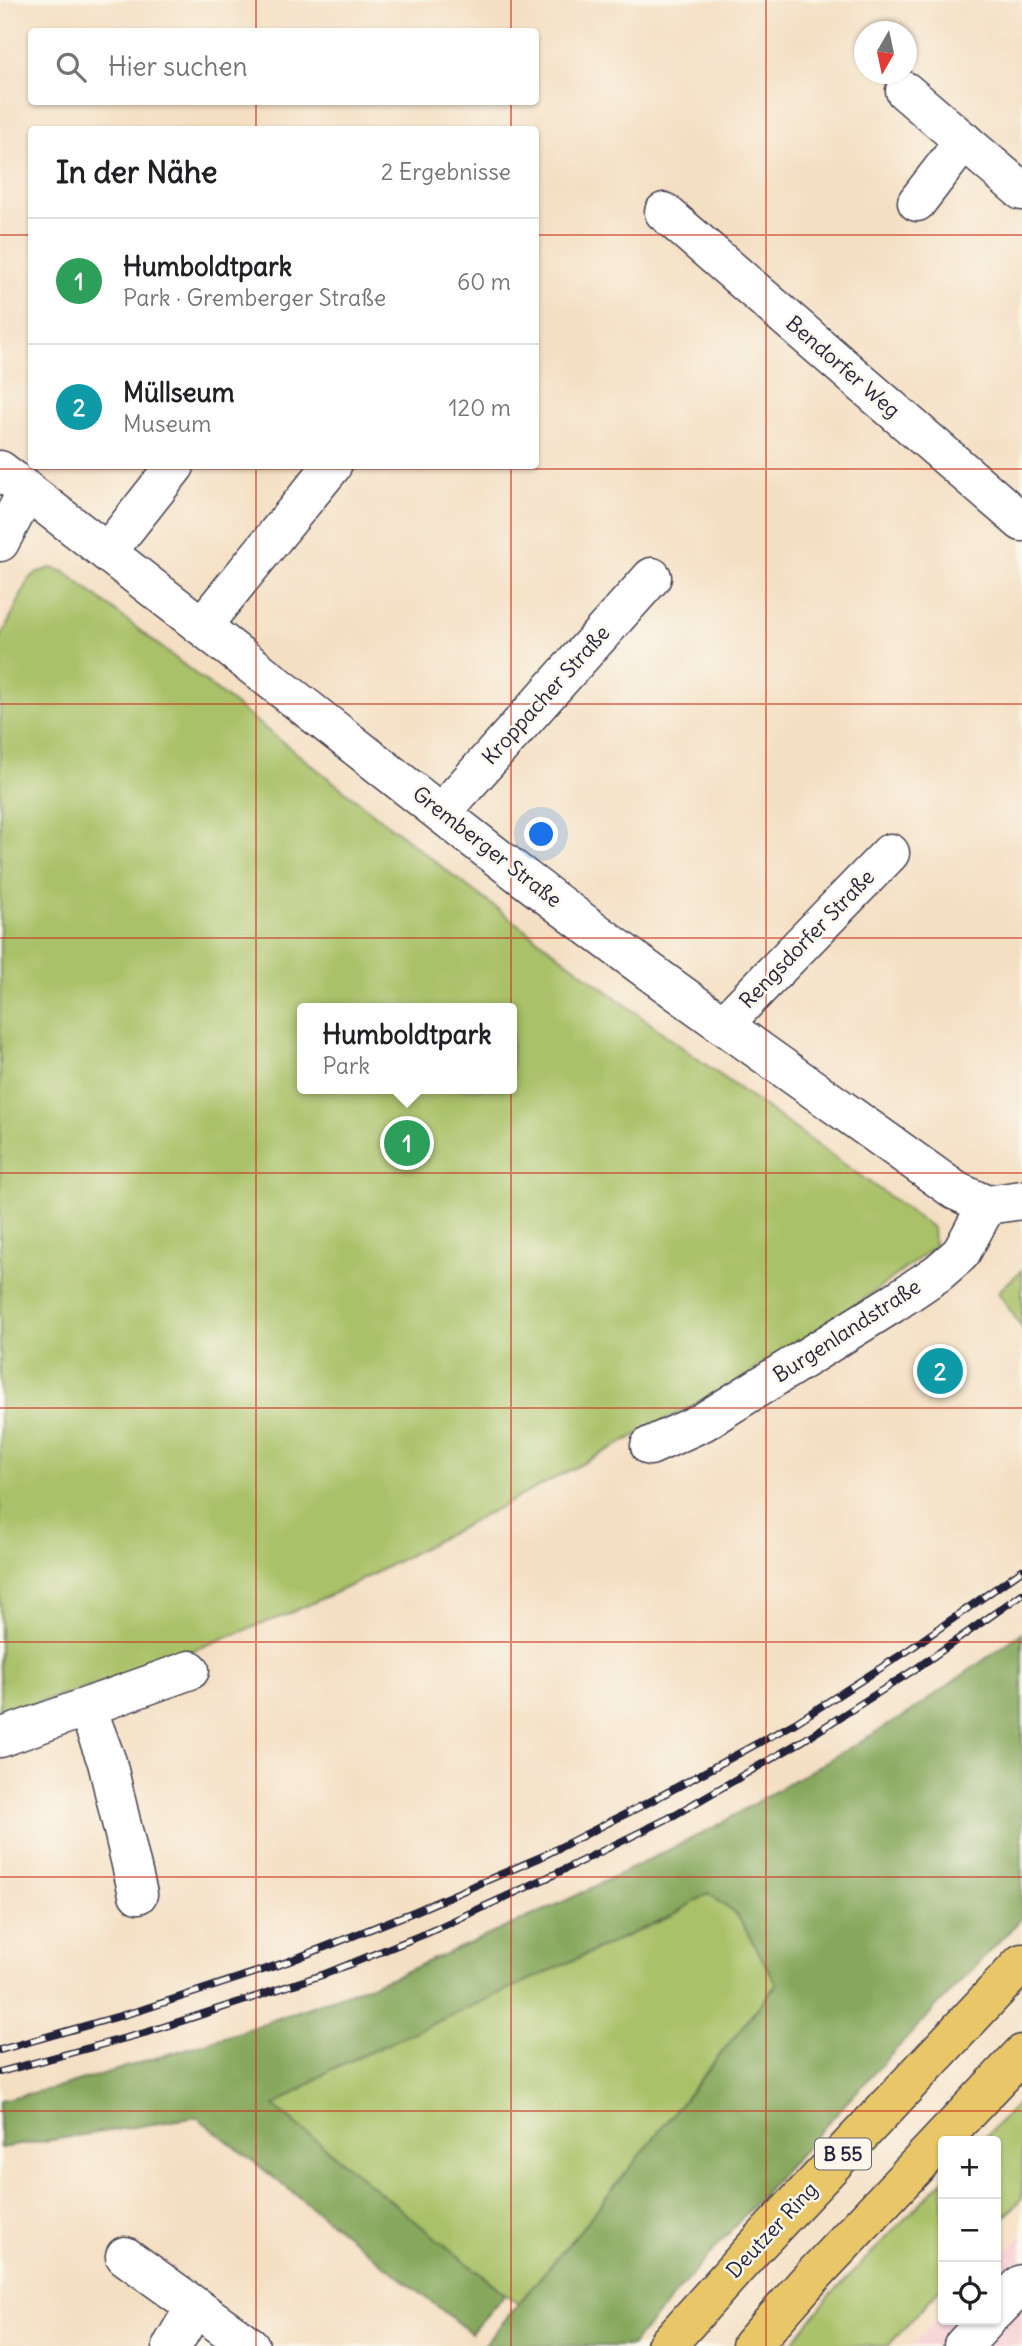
<!DOCTYPE html>
<html lang="de">
<head>
<meta charset="utf-8">
<style>
  :root { --surface:#fff; --page:#f6f6f6; --text:#202124; --muted:#757577; --line:#e0e0e0; --accent:#c8321e }
  body { margin:0; font-family:Delius,sans-serif; background:var(--page); color:var(--text) }
  .controls { position:absolute; right:21px; bottom:21px; display:grid; overflow:hidden; border-radius:7px; box-shadow:0 2px 5px #0004 }
  .controls button { width:63px; height:63px; display:grid; place-items:center; padding:0; border:0; border-bottom:2px solid var(--line); background:var(--surface); color:var(--text); font:35px sans-serif }
  .compass { position:absolute; left:854px; top:21px; width:63px; height:63px; border-radius:50%; background:var(--surface); box-shadow:0 2px 5px #0004; rotate:189deg }
  .you { position:absolute; left:542px; top:835px; width:24px; height:24px; margin:-18px; border:5px solid #fff; border-radius:50%; background:#1a73e8; box-shadow:0 0 0 10px #1a73e833 }
  .badge { display:grid; place-items:center; width:46px; height:46px; border-radius:50%; background:var(--accent); color:#fff; font-size:23px; font-weight:700 }
  .pin { position:absolute; translate:-50% -50%; border:4px solid #fff; box-shadow:0 2px 7px #0006 }
  .popup { position:absolute; left:297px; top:1003px; width:220px; height:91px; box-sizing:border-box; display:grid; place-content:center; border-radius:7px; background:var(--surface); filter:drop-shadow(0 2px 5px #0005); font-size:23px; white-space:nowrap; color:var(--muted) }
  .popup b { font-size:26px; color:var(--text) }
  .popup::after { content:''; position:absolute; left:50%; top:100%; margin-left:-14px; border:14px solid transparent; border-top-color:var(--surface) }
  .list { margin:0; padding:0; list-style:none }
  h2 { display:flex; justify-content:space-between; align-items:center; height:91px; margin:0; padding:0 28px; font-size:30px }
  h2 small { font-size:23px; font-weight:400; color:var(--muted) }
  .list li { display:grid; grid-template-columns:46px 1fr auto; gap:21px; align-items:center; box-sizing:border-box; height:126px; padding:0 28px; border-top:2px solid var(--line) }
  .list b { display:block; font-size:26px; white-space:nowrap }
  .list p { margin:0; font-size:23px; white-space:nowrap; color:var(--muted) }
  .list em { font-size:23px; font-style:normal; color:var(--muted) }
  .icon { flex:none; width:38px; height:38px; fill:none; stroke:currentColor; stroke-width:2; stroke-linecap:round; stroke-linejoin:round }
  .map { position:relative; flex:none; width:1022px; height:2346px; overflow:hidden }
  .search { position:absolute; background:var(--surface); box-shadow:0 2px 5px #0004; left:28px; top:28px; width:511px; height:77px; display:flex; align-items:center; gap:18px; box-sizing:border-box; padding:0 24px; border-radius:7px; color:var(--muted); font-size:26px }
  .panel { position:absolute; background:var(--surface); box-shadow:0 2px 5px #0004; left:28px; top:126px; width:511px; height:343px; border-radius:7px }
  .map>svg:first-child { display:block }
</style>
</head>
<body>
<div class="map">
<svg width="1022" height="2346" viewBox="0 0 1022 2346">
  <rect width="100%" height="100%" fill="#fbf7ec"/>
  <filter id="ink" filterUnits="userSpaceOnUse"><feTurbulence type="fractalNoise" baseFrequency=".0143" numOctaves="2"/><feDisplacementMap in="SourceGraphic" scale="14" xChannelSelector="R" yChannelSelector="G"/><feConvolveMatrix kernelMatrix="1 2 1 2 8 2 1 2 1" color-interpolation-filters="sRGB"/></filter>
  <filter id="wash" filterUnits="userSpaceOnUse"><feTurbulence type="fractalNoise" baseFrequency=".00686" numOctaves="4" result="noise"/><feDisplacementMap in="SourceGraphic" scale="28" xChannelSelector="R" yChannelSelector="G"/><feGaussianBlur stdDeviation="1.57" result="paint"/><feColorMatrix in="noise" values="0 0 0 0 0 0 0 0 0 0 0 0 0 0 0 0 0 1.4 0 .05"/><feComposite in="paint" operator="in"/></filter>
  <g filter="url(#wash)">
    <rect width="100%" height="100%" fill="#f4dfc3"/>
    <polygon fill="#f7cfd4" points="1022,2235 1022,2346 912,2346 943,2314 943,2320 996,2320 996,2262"/>
    <g fill="#a9c167" stroke="#667251" stroke-width="2" fill-rule="evenodd">
      <path d="M 52,568 L 65,572 L 455,877 L 695,1057 L 933,1228 L 934,1247 L 854,1307 L 732,1385 L 356,1583 L 288,1614 L 191,1651 L 77,1691 L 0,1713 L 0,640 L 29,579 L 38,572 ZM 302,1008 L 512,1008 L 512,1089 L 302,1089 Z"/>
      <polygon points="1022,1270 1022,1328 998,1292"/>
      <polygon points="708,1893 737,1915 777,1983 577,2234 518,2304 273,2107 332,2069 671,1916"/>
      <polygon points="1022,2099 1022,2198 996,2227 996,2141 981,2141"/>
      <polygon points="943,2180 943,2285 888,2346 790,2346 829,2297"/>
    </g>
    <path fill="#86a75c" stroke="#54644c" stroke-width="2" d="M 1022,1633 L 1022,1918 C 887,2056 756,2198 631,2346 L 483,2346 L 577,2234 L 777,1984 L 737,1915 L 708,1893 L 671,1916 L 332,2069 L 274,2106 L 505,2294 L 471,2333 L 197,2117 L 0,2148 L 0,2100 L 64,2086 L 231,2035 L 393,1977 L 561,1903 L 709,1830 L 909,1713 Z"/>
  </g>
  <g filter="url(#ink)">
    <g fill="none" stroke-linecap="round" stroke-linejoin="round">
      <defs>
        <g id="minor">
          <polyline points="905,91 1022,191"/>
          <polyline points="917,202 964,141"/>
          <polyline points="664,212 1022,522"/>
          <path d="M 0,470 C 158,591 314,714 470,836 C 628,960 793,1074 956,1191 L 987,1205 L 1022,1200"/>
          <polyline points="0,542 27,491"/>
          <polyline points="108,551 175,466"/>
          <polyline points="202,626 332,466"/>
          <polyline points="441,813 652,577"/>
          <polyline points="723,1025 890,853"/>
          <polyline points="650,1446 703,1422 892,1304 938,1273 961,1253 987,1205"/>
          <polyline points="87,1708 107,1762 138,1894"/>
          <polyline points="0,1738 190,1670"/>
          <polyline points="125,2256 250,2346"/>
          <polyline points="996,2311 1022,2284"/>
          <polyline points="172,2346 195,2307"/>
          <polyline points="963,2346 987,2320"/>
        </g>
        <g id="major">
          <polyline points="666,2346 754,2248 1022,1963"/>
          <polyline points="751,2346 807,2282 1022,2054"/>
        </g>
      </defs>
      <use href="#minor" stroke="#423e4f" stroke-width="41"/>
      <use href="#major" stroke="#423e4f" stroke-width="41"/>
      <use href="#minor" stroke="#fff" stroke-width="38"/>
      <use href="#major" stroke="#e9c769" stroke-width="38"/>
      <defs>
        <g id="rail">
          <polyline points="0,2050 141,2010 287,1962 416,1911 541,1857 653,1800 795,1723 907,1651 1022,1570"/>
          <polyline points="0,2072 148,2032 325,1974 427,1933 553,1875 669,1818 804,1740 917,1668 1022,1594"/>
        </g>
      </defs>
      <use href="#rail" stroke="#22223b" stroke-width="8"/>
      <use href="#rail" stroke="#fbf7ec" stroke-width="5" stroke-dasharray="16" stroke-linecap="butt"/>
    </g>
  </g>
  <path fill="none" stroke="#c8321e" stroke-width="2" stroke-opacity="0.55" d="M 256,0 L 256,32M 511,0 L 511,32M 766,0 L 766,2346M 256,102 L 256,130M 511,102 L 511,130M 0,235 L 32,235M 536,235 L 1022,235M 256,466 L 256,2346M 511,466 L 511,2346M 0,469 L 1022,469M 0,704 L 1022,704M 0,938 L 1022,938M 0,1173 L 1022,1173M 0,1408 L 1022,1408M 0,1642 L 1022,1642M 0,1877 L 1022,1877M 0,2111 L 1022,2111"/>
  <g text-anchor="middle" stroke-width="5" stroke-linejoin="round" paint-order="stroke">
    <rect fill="#fbf7ec" stroke="#636270" stroke-width="2" x="815" y="2138.5" width="56" height="31" rx="5"/>
    <g font-size="19" font-weight="bold" fill="#22223b">
      <text x="843" y="2161">B 55</text>
    </g>
    <g font-size="21" fill="#22223b" stroke="#fbf7ec">
      <text transform="translate(843 367) rotate(41)" y="7">Bendorfer Weg</text>
      <text transform="translate(546 695) rotate(-48)" y="7">Kroppacher Straße</text>
      <text transform="translate(487 847) rotate(38)" y="7">Gremberger Straße</text>
      <text transform="translate(807 939) rotate(-46)" y="7">Rengsdorfer Straße</text>
      <text transform="translate(847 1331) rotate(-33)" y="7">Burgenlandstraße</text>
      <text transform="translate(772 2230) rotate(-47)" y="7">Deutzer Ring</text>
    </g>
  </g>
</svg>
<div class="controls">
<button>+</button>
<button>−</button>
<button><svg class="icon" aria-label="locate" viewBox="0 0 24 24"><circle cx="12" cy="12" r="6"/><path d="M12 2v4M12 18v4M2 12h4M18 12h4"/></svg></button>
</div>
<svg class="compass" viewBox="-18 -18 36 36"><path d="M0-13l5 13h-10z" fill="#e53935"/><path d="M0 13l5-13h-10z" fill="#757577"/></svg>
<div class="you"></div>
<div class="pin badge" style="left:407px;top:1143px;background:#2e9e5b">1</div>
<div class="popup"><b>Humboldtpark</b>Park</div>
<div class="pin badge" style="left:940px;top:1371px;background:#0f9aa8">2</div>
<div class="search"><svg class="icon" aria-label="search" viewBox="0 0 24 24"><circle cx="10" cy="10" r="6"/><path d="M15 15l6 6"/></svg>Hier suchen</div>
<section class="panel">
<h2>In der Nähe<small>2 Ergebnisse</small></h2>
<ul class="list">
<li><span class="badge" style="background:#2e9e5b">1</span><div><b>Humboldtpark</b><p>Park · Gremberger Straße</p></div><em>60 m</em></li>
<li><span class="badge" style="background:#0f9aa8">2</span><div><b>Müllseum</b><p>Museum</p></div><em>120 m</em></li>
</ul>
</section>
</div>
</body>
</html>
